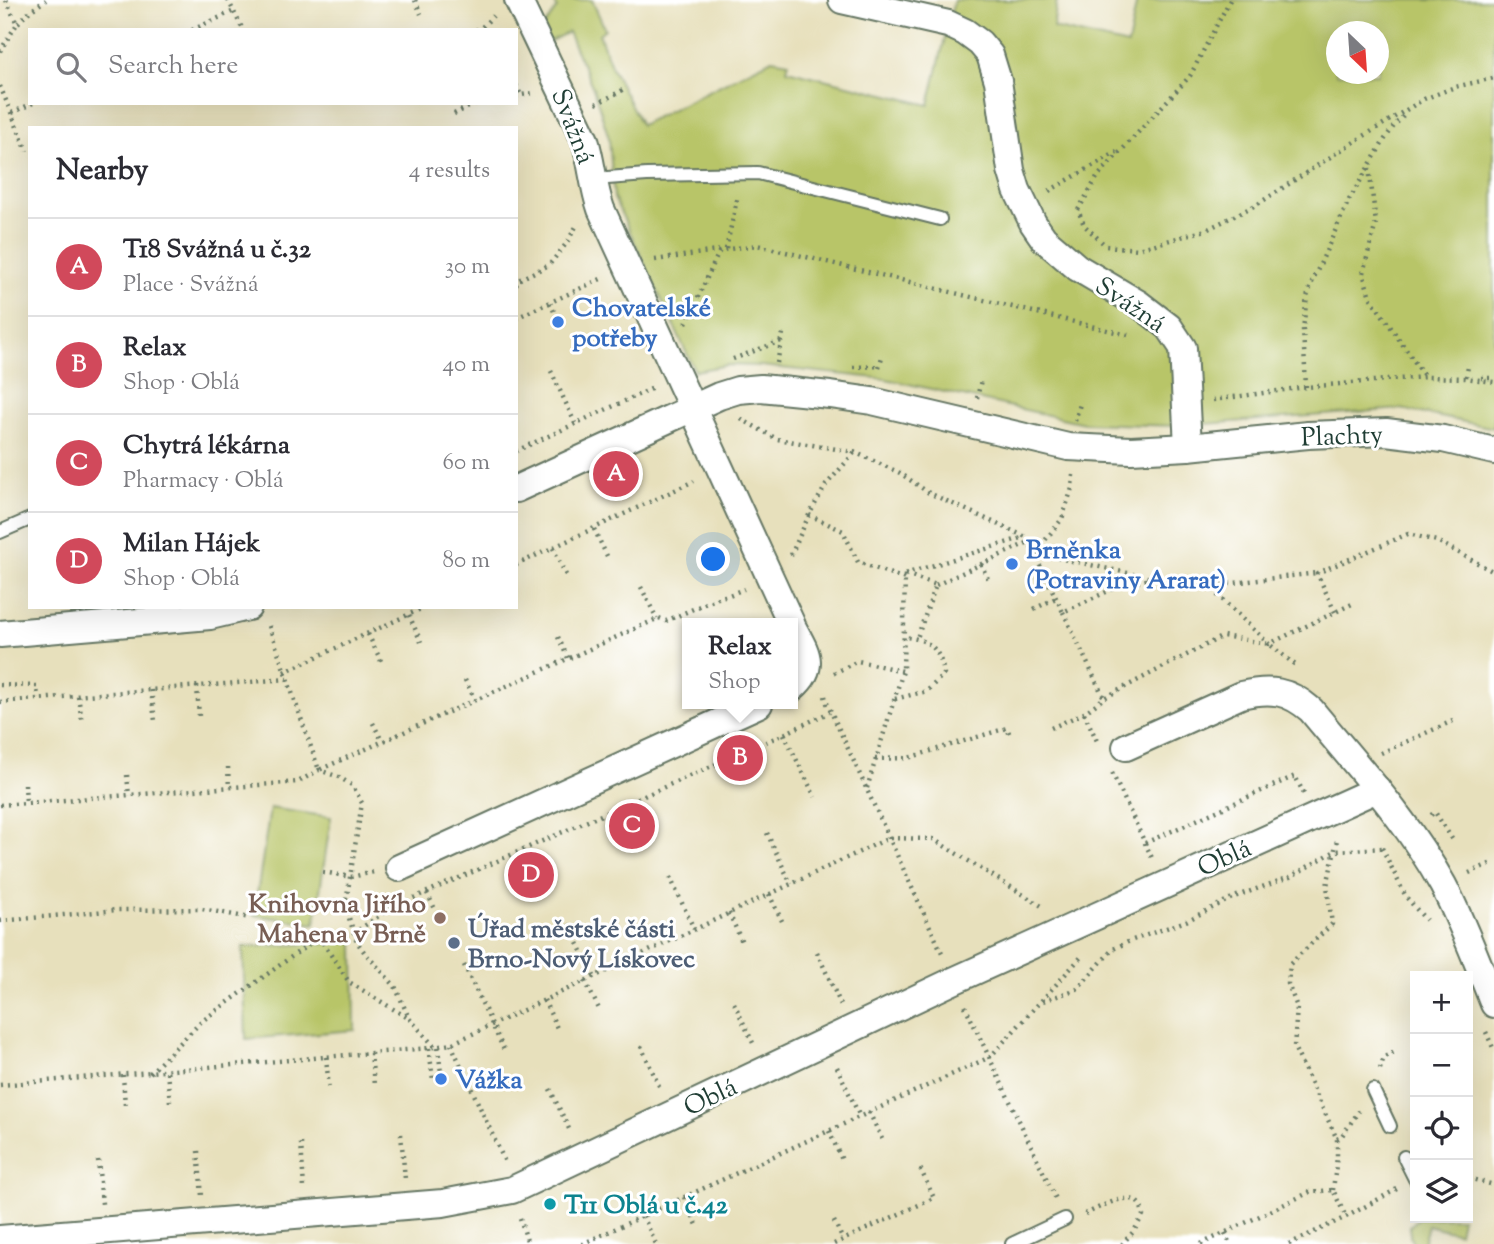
<!DOCTYPE html>
<html lang="en">
<head>
<meta charset="utf-8">
<style>
  :root { --surface:#fff; --page:#f7f7f7; --text:#2b2b33; --muted:#7c7c81; --line:#e1e1e2; --accent:#d1495b }
  body { margin:0; font-family:"Sorts Mill Goudy",serif; background:var(--page); color:var(--text) }
  .controls { position:absolute; right:21px; bottom:21px; display:grid; overflow:hidden; border-radius:0px; box-shadow:0 7px 28px #0002 }
  .controls button { width:63px; height:63px; display:grid; place-items:center; padding:0; border:0; border-bottom:2px solid var(--line); background:var(--surface); color:var(--text); font:35px sans-serif }
  .compass { position:absolute; left:1326px; top:21px; width:63px; height:63px; border-radius:50%; background:var(--surface); box-shadow:0 7px 28px #0002; rotate:155deg }
  .you { position:absolute; left:714px; top:560px; width:24px; height:24px; margin:-18px; border:5px solid #fff; border-radius:50%; background:#1a73e8; box-shadow:0 0 0 10px #1a73e833 }
  .badge { display:grid; place-items:center; width:46px; height:46px; border-radius:50%; background:var(--accent); color:#fff; font-size:23px; font-weight:700 }
  .pin { position:absolute; translate:-50% -50%; border:4px solid #fff; box-shadow:0 2px 7px #0006 }
  .popup { position:absolute; left:682px; top:618px; width:116px; height:91px; box-sizing:border-box; display:grid; place-content:center; border-radius:0px; background:var(--surface); filter:drop-shadow(0 2px 5px #0005); font-size:23px; white-space:nowrap; color:var(--muted) }
  .popup b { font-size:26px; color:var(--text) }
  .popup::after { content:''; position:absolute; left:50%; top:100%; margin-left:-14px; border:14px solid transparent; border-top-color:var(--surface) }
  .list { margin:0; padding:0; list-style:none }
  h2 { display:flex; justify-content:space-between; align-items:center; height:91px; margin:0; padding:0 28px; font-size:30px }
  h2 small { font-size:23px; font-weight:400; color:var(--muted) }
  .list li { display:grid; grid-template-columns:46px 1fr auto; gap:21px; align-items:center; box-sizing:border-box; height:98px; padding:0 28px; border-top:2px solid var(--line) }
  .list b { display:block; font-size:26px; white-space:nowrap }
  .list p { margin:0; font-size:23px; white-space:nowrap; color:var(--muted) }
  .list em { font-size:23px; font-style:normal; color:var(--muted) }
  .icon { flex:none; width:38px; height:38px; fill:none; stroke:currentColor; stroke-width:2; stroke-linecap:round; stroke-linejoin:round }
  .map { position:relative; flex:none; width:1494px; height:1244px; overflow:hidden }
  .search { position:absolute; background:var(--surface); box-shadow:0 7px 28px #0002; left:28px; top:28px; width:490px; height:77px; display:flex; align-items:center; gap:18px; box-sizing:border-box; padding:0 24px; border-radius:0px; color:var(--muted); font-size:26px }
  .panel { position:absolute; background:var(--surface); box-shadow:0 7px 28px #0002; left:28px; top:126px; width:490px; height:483px; border-radius:0px }
  .map>svg:first-child { display:block }
</style>
</head>
<body>
<div class="map">
<svg width="1494" height="1244" viewBox="0 0 1494 1244">
  <rect width="100%" height="100%" fill="#fff"/>
  <filter id="ink" filterUnits="userSpaceOnUse"><feTurbulence type="fractalNoise" baseFrequency=".0143" numOctaves="2"/><feDisplacementMap in="SourceGraphic" scale="14" xChannelSelector="R" yChannelSelector="G"/><feConvolveMatrix kernelMatrix="1 2 1 2 8 2 1 2 1" color-interpolation-filters="sRGB"/></filter>
  <filter id="wash" filterUnits="userSpaceOnUse"><feTurbulence type="fractalNoise" baseFrequency=".00686" numOctaves="4" result="noise"/><feDisplacementMap in="SourceGraphic" scale="28" xChannelSelector="R" yChannelSelector="G"/><feGaussianBlur stdDeviation="1.57" result="paint"/><feColorMatrix in="noise" values="0 0 0 0 0 0 0 0 0 0 0 0 0 0 0 0 0 1.4 0 .05"/><feComposite in="paint" operator="in"/></filter>
  <g filter="url(#wash)">
    <rect width="100%" height="100%" fill="#e7e0bc"/>
    <g fill="#b8c567" stroke="#6c814e" stroke-width="2" fill-rule="evenodd">
      <path d="M 554,0 L 592,0 L 605,29 L 599,34 L 612,68 L 641,125 L 772,59 L 789,62 L 787,70 L 929,105 L 954,0 L 1057,0 L 1053,28 L 1128,45 L 1137,0 L 1494,0 L 1494,428 L 1401,409 L 1178,426 L 1084,423 L 886,379 L 761,366 L 727,365 L 695,371 L 614,198 L 609,138 L 593,88 L 568,32 L 549,42 L 542,29 L 557,8 ZM 1336,32 L 1378,32 L 1378,74 L 1336,74 Z"/>
      <polygon points="270,808 331,817 315,924 254,915"/>
      <polygon points="354,942 355,1030 246,1039 243,947"/>
      <polygon points="1419,1218 1462,1218 1459,1233 1428,1225 1423,1244 1413,1243 1410,1235 1410,1226"/>
    </g>
  </g>
  <g filter="url(#ink)">
    <g fill="none" stroke-linecap="round" stroke-linejoin="round">
      <defs>
        <g id="service">
          <polyline points="594,179 647,175 758,173 940,219"/>
          <polyline points="0,532 30,519"/>
          <polyline points="1373,1090 1390,1126"/>
          <polyline points="1404,1157 1415,1179"/>
          <polyline points="1012,1244 1065,1219"/>
        </g>
        <g id="minor">
          <path d="M 518,0 L 585,140 C 592,163 593,186 601,209 L 791,623"/>
          <polyline points="842,0 948,24 965,32 980,43 990,55 998,81 1011,170 1017,190 1033,223 1044,239 1078,268 1139,304 1169,327 1183,348 1188,447"/>
          <polyline points="516,489 719,396 738,390 761,388 830,395 872,401 1068,447 1131,450 1188,447 1308,435 1386,432 1443,439 1494,451"/>
          <path d="M 792,626 C 805,651 818,666 792,688"/>
          <polyline points="0,634 210,616 248,607"/>
          <path d="M 1126,747 L 1241,695 C 1270,688 1288,690 1311,710 C 1357,766 1408,821 1443,885 C 1463,923 1478,964 1494,1004"/>
          <polyline points="399,868 759,704"/>
          <polyline points="0,1239 443,1203 512,1190 953,981 1377,789"/>
        </g>
      </defs>
      <use href="#service" stroke="#657664" stroke-width="16"/>
      <use href="#minor" stroke="#657664" stroke-width="30"/>
      <g stroke="#657664" stroke-width="4.5" stroke-dasharray="2 5" stroke-linecap="butt">
        <polyline points="6,0 17,24 30,11 46,0"/>
        <polyline points="228,0 243,30"/>
        <polyline points="415,0 421,14"/>
        <polyline points="1230,0 1190,76 1098,176 1078,210 1084,225 1106,246 1138,249 1206,230 1258,204 1338,152 1424,99 1455,87 1494,78"/>
        <polyline points="192,30 234,11"/>
        <polyline points="476,30 482,27 493,16"/>
        <polyline points="0,51 17,24"/>
        <polyline points="516,85 521,95"/>
        <polyline points="0,86 27,151"/>
        <polyline points="516,96 533,93"/>
        <polyline points="596,104 623,90"/>
        <polyline points="12,113 33,103"/>
        <polyline points="454,114 477,103"/>
        <polyline points="1369,168 1376,223 1363,273 1370,297 1425,377"/>
        <polyline points="1049,191 1117,152"/>
        <polyline points="726,249 738,195"/>
        <polyline points="655,260 757,245 1132,336"/>
        <polyline points="516,285 518,280 549,265 566,244 577,225"/>
        <polyline points="550,303 557,318"/>
        <polyline points="516,318 603,278"/>
        <polyline points="686,323 720,250"/>
        <polyline points="516,337 519,342"/>
        <polyline points="733,359 781,341"/>
        <polyline points="777,363 783,333"/>
        <polyline points="853,367 880,366"/>
        <polyline points="879,367 882,357"/>
        <polyline points="551,371 575,423"/>
        <polyline points="1466,377 1468,367"/>
        <polyline points="1481,378 1494,378"/>
        <polyline points="1306,387 1303,329 1307,297 1313,280 1349,200 1385,139 1394,126 1405,114"/>
        <polyline points="977,398 981,380"/>
        <polyline points="1213,400 1306,387 1385,380 1426,377 1465,378 1494,382"/>
        <polyline points="741,419 777,439 854,452 900,473 929,493 1026,537 1063,612 1117,587 1155,578 1208,586 1269,644 1352,604"/>
        <polyline points="1075,421 1080,404"/>
        <polyline points="516,451 653,388"/>
        <polyline points="1073,475 1072,488 1062,519 1035,553 1151,578"/>
        <polyline points="809,515 843,531 858,562 905,579"/>
        <polyline points="594,529 607,556"/>
        <polyline points="553,548 566,575"/>
        <polyline points="791,555 809,515 826,485 854,453"/>
        <polyline points="981,564 990,583"/>
        <polyline points="516,565 694,481"/>
        <polyline points="905,574 1025,537"/>
        <polyline points="906,574 936,585 917,638"/>
        <polyline points="1032,578 1043,572"/>
        <polyline points="936,585 1029,542"/>
        <polyline points="1208,586 1317,573"/>
        <polyline points="641,587 657,619"/>
        <polyline points="1034,609 1056,598"/>
        <polyline points="1063,612 1104,698"/>
        <polyline points="1335,612 1317,573 1408,534 1437,541 1494,572"/>
        <polyline points="409,615 421,642"/>
        <polyline points="269,626 319,770 659,618 666,621 720,597 729,595 744,589"/>
        <polyline points="368,634 381,661"/>
        <polyline points="558,637 568,658"/>
        <polyline points="284,672 425,607"/>
        <polyline points="834,673 858,661 903,671"/>
        <polyline points="465,680 475,700"/>
        <polyline points="0,685 37,686 38,699"/>
        <polyline points="197,686 199,717"/>
        <polyline points="151,690 155,721"/>
        <polyline points="78,696 82,721"/>
        <polyline points="825,696 827,703 943,955"/>
        <path d="M 895,699 L 927,691 L 944,674 C 940,648 929,639 904,637"/>
        <polyline points="0,702 287,679"/>
        <polyline points="1084,713 1098,743"/>
        <polyline points="373,723 382,741"/>
        <polyline points="1051,728 1084,713 1104,698 1223,636 1269,644 1298,667"/>
        <polyline points="784,734 815,797"/>
        <polyline points="1381,753 1455,720"/>
        <polyline points="875,759 908,758 1007,728 1010,735"/>
        <polyline points="228,767 229,788"/>
        <polyline points="1112,773 1153,860"/>
        <polyline points="127,775 129,796"/>
        <polyline points="25,784 26,803"/>
        <polyline points="867,788 903,671 905,574"/>
        <polyline points="0,805 298,782 319,770 339,777 353,786 362,803 346,902 349,918 357,942 365,953 395,986 409,1018 435,1047"/>
        <polyline points="1431,815 1435,812 1454,842"/>
        <polyline points="767,833 791,884"/>
        <polyline points="1145,843 1295,776 1304,794"/>
        <polyline points="1382,848 1406,897 1426,920"/>
        <polyline points="323,872 351,877 374,872"/>
        <polyline points="1469,873 1494,862"/>
        <polyline points="670,877 694,929"/>
        <polyline points="427,893 435,909"/>
        <polyline points="769,894 783,923"/>
        <polyline points="729,913 742,942"/>
        <polyline points="0,921 117,910 202,909 250,918"/>
        <polyline points="569,924 594,976"/>
        <polyline points="319,937 349,982 408,1018"/>
        <polyline points="817,952 841,1005"/>
        <polyline points="464,965 505,1052"/>
        <polyline points="585,981 599,1009"/>
        <polyline points="544,1000 557,1028"/>
        <polyline points="1043,1001 1077,989 1113,949 1130,941 1186,921 1234,897 1290,877 1335,851 1383,848"/>
        <polyline points="734,1003 754,1045"/>
        <polyline points="965,1006 1057,1201"/>
        <polyline points="1486,1032 1494,1050"/>
        <polyline points="451,1044 505,1162"/>
        <polyline points="641,1046 660,1088"/>
        <polyline points="438,1047 441,1073"/>
        <polyline points="429,1048 433,1080"/>
        <polyline points="371,1053 374,1085"/>
        <polyline points="326,1057 329,1089"/>
        <polyline points="837,1067 860,1117"/>
        <polyline points="1380,1069 1384,1057 1397,1051"/>
        <polyline points="167,1072 170,1102"/>
        <polyline points="150,1073 202,1021 319,937 354,933 386,911 407,901 784,734 830,712"/>
        <polyline points="123,1075 125,1106"/>
        <polyline points="0,1085 429,1048 451,1044 889,838 933,839 1045,908"/>
        <polyline points="550,1089 571,1133"/>
        <polyline points="869,1112 883,1141"/>
        <polyline points="829,1131 842,1160"/>
        <polyline points="401,1134 405,1179"/>
        <polyline points="1337,1139 1341,1137 1359,1111"/>
        <polyline points="301,1143 304,1188"/>
        <polyline points="198,1151 202,1196"/>
        <polyline points="98,1160 102,1204"/>
        <polyline points="1468,1178 1494,1185"/>
        <polyline points="1333,1190 1337,1157 1337,1139 1294,1047 1297,1007 1288,984 1290,964 1332,924 1327,886 1337,840"/>
        <polyline points="684,1197 698,1227"/>
        <path d="M 1085,1214 C 1102,1207 1139,1183 1143,1215 L 1134,1231 L 1122,1244"/>
        <polyline points="643,1216 656,1244"/>
        <polyline points="520,1218 528,1244"/>
        <polyline points="834,1221 843,1240"/>
        <polyline points="1225,1233 1230,1244"/>
        <polyline points="582,1244 990,1057 1082,956"/>
        <polyline points="834,1244 934,1198 920,1168"/>
        <polyline points="1201,1244 1310,1192 1333,1190 1346,1217"/>
        <polyline points="1289,1244 1346,1217 1397,1189"/>
      </g>
      <use href="#service" stroke="#fff" stroke-width="12"/>
      <use href="#minor" stroke="#fff" stroke-width="26"/>
    </g>
  </g>
  <g fill="#3f7fe0" stroke="#fff" stroke-width="2.5">
    <circle cx="558" cy="322" r="7"/>
    <circle cx="1012" cy="564" r="7"/>
    <circle cx="441" cy="1079" r="7"/>
  </g>
  <circle fill="#8d6e63" stroke="#fff" stroke-width="2.5" cx="440" cy="918" r="7"/>
  <circle fill="#5c6f8a" stroke="#fff" stroke-width="2.5" cx="454" cy="943" r="7"/>
  <circle fill="#0f9aa8" stroke="#fff" stroke-width="2.5" cx="550" cy="1204" r="7"/>
  <g text-anchor="middle" stroke-width="6" stroke-linejoin="round" paint-order="stroke">
    <g font-size="26" fill="#1f3d34" stroke="#fff">
      <text transform="translate(574 126) rotate(69)" y="9">Svážná</text>
      <text transform="translate(1131 304) rotate(34)" y="9">Svážná</text>
      <text transform="translate(1342 435) rotate(-2)" y="9">Plachty</text>
      <text transform="translate(1224 857) rotate(-24)" y="9">Oblá</text>
      <text transform="translate(710 1096) rotate(-25)" y="9">Oblá</text>
    </g>
    <g font-size="26" font-weight="bold" fill="#366cbe" stroke="#fff" text-anchor="start">
      <text x="572" y="316">Chovatelské<tspan x="572" dy="30">potřeby</tspan></text>
      <text x="1026" y="558">Brněnka<tspan x="1026" dy="30">(Potraviny Ararat)</tspan></text>
      <text x="455" y="1088">Vážka</text>
    </g>
    <g font-size="26" font-weight="bold" fill="#785e54" stroke="#fff" text-anchor="end">
      <text x="426" y="912">Knihovna Jiřího<tspan x="426" dy="30">Mahena v Brně</tspan></text>
    </g>
    <g font-size="26" font-weight="bold" fill="#4e5e75" stroke="#fff" text-anchor="start">
      <text x="468" y="937">Úřad městské části<tspan x="468" dy="30">Brno-Nový Lískovec</tspan></text>
    </g>
    <g font-size="26" font-weight="bold" fill="#0d838f" stroke="#fff" text-anchor="start">
      <text x="564" y="1213">T11 Oblá u č.42</text>
    </g>
  </g>
</svg>
<div class="controls">
<button>+</button>
<button>−</button>
<button><svg class="icon" aria-label="locate" viewBox="0 0 24 24"><circle cx="12" cy="12" r="6"/><path d="M12 2v4M12 18v4M2 12h4M18 12h4"/></svg></button>
<button><svg class="icon" aria-label="layers" viewBox="0 0 24 24"><path d="M12 4l9 5-9 5-9-5zM3 14l9 5 9-5"/></svg></button>
</div>
<svg class="compass" viewBox="-18 -18 36 36"><path d="M0-13l5 13h-10z" fill="#e53935"/><path d="M0 13l5-13h-10z" fill="#7c7c81"/></svg>
<div class="you"></div>
<div class="pin badge" style="left:616px;top:474px">A</div>
<div class="pin badge" style="left:740px;top:758px">B</div>
<div class="popup"><b>Relax</b>Shop</div>
<div class="pin badge" style="left:632px;top:826px">C</div>
<div class="pin badge" style="left:531px;top:875px">D</div>
<div class="search"><svg class="icon" aria-label="search" viewBox="0 0 24 24"><circle cx="10" cy="10" r="6"/><path d="M15 15l6 6"/></svg>Search here</div>
<section class="panel">
<h2>Nearby<small>4 results</small></h2>
<ul class="list">
<li><span class="badge">A</span><div><b>T18 Svážná u č.32</b><p>Place · Svážná</p></div><em>30 m</em></li>
<li><span class="badge">B</span><div><b>Relax</b><p>Shop · Oblá</p></div><em>40 m</em></li>
<li><span class="badge">C</span><div><b>Chytrá lékárna</b><p>Pharmacy · Oblá</p></div><em>60 m</em></li>
<li><span class="badge">D</span><div><b>Milan Hájek</b><p>Shop · Oblá</p></div><em>80 m</em></li>
</ul>
</section>
</div>
</body>
</html>
